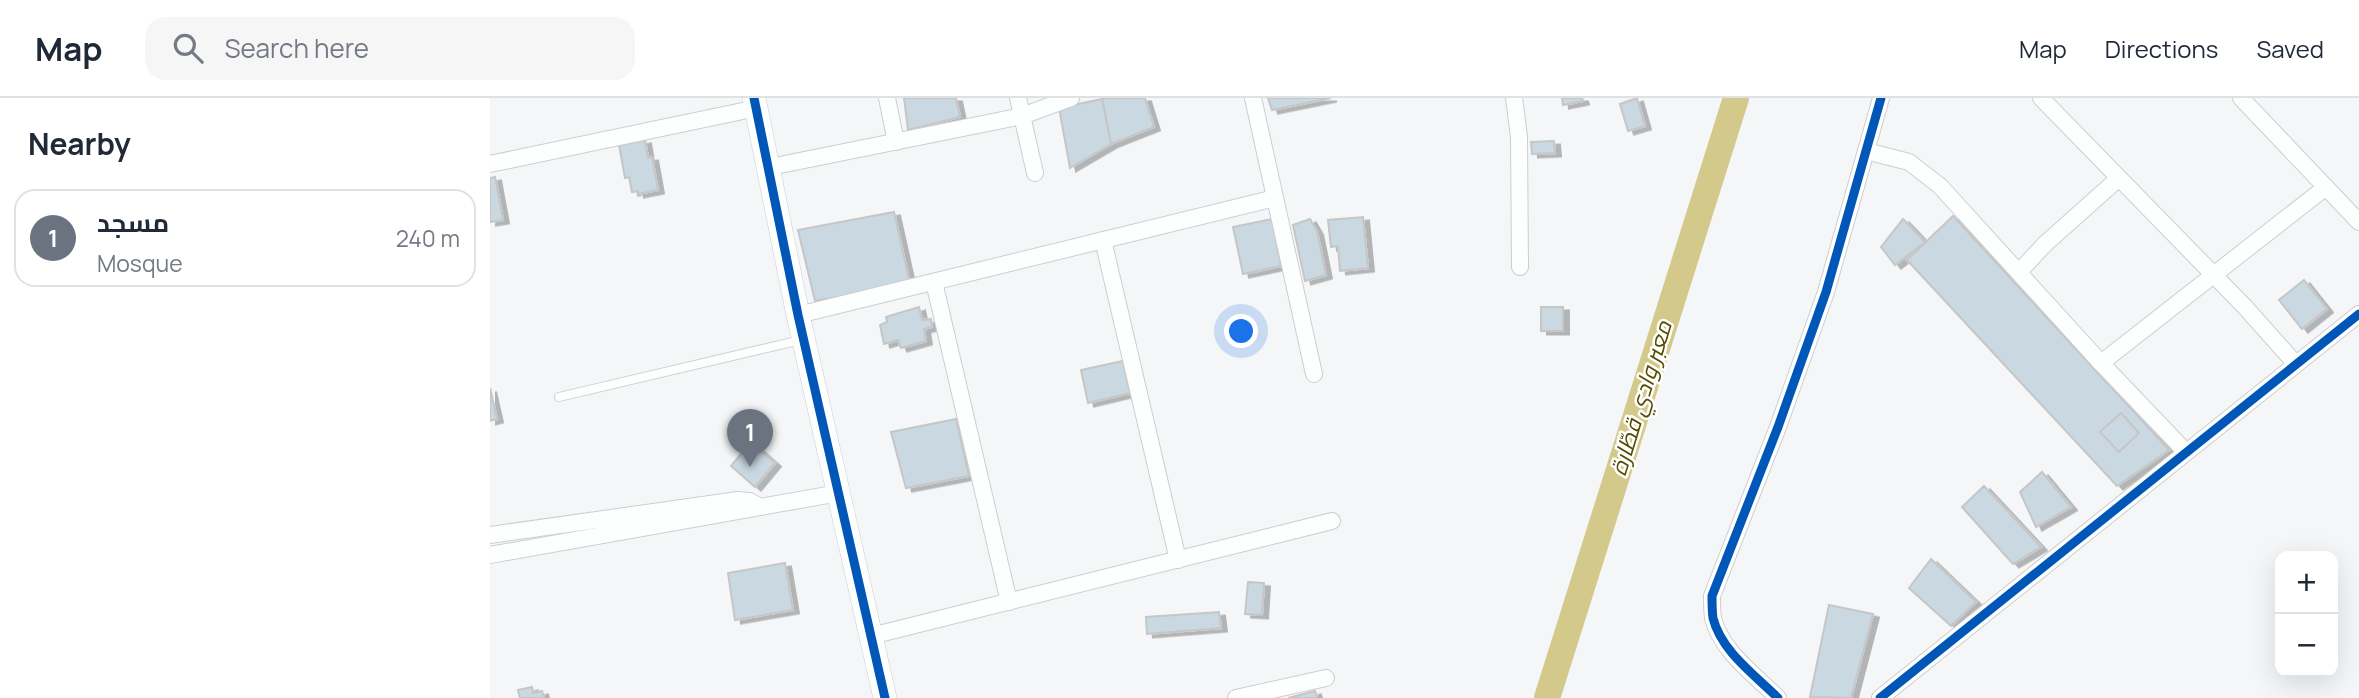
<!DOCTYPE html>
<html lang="en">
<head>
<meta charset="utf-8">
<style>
  :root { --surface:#fff; --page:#f6f6f7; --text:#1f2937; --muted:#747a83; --line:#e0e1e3; --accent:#0f766e }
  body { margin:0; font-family:Manrope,Cairo,sans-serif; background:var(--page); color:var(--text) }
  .controls { position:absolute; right:21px; bottom:21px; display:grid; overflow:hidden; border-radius:14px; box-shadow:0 7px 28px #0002 }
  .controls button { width:63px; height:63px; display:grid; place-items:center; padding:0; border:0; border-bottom:2px solid var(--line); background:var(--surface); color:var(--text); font:35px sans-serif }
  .you { position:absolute; left:752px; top:234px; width:24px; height:24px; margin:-18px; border:5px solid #fff; border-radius:50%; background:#1a73e8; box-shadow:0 0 0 10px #1a73e833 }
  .badge { display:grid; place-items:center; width:46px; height:46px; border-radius:50%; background:var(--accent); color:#fff; font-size:23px; font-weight:700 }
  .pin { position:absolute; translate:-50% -58px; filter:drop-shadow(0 2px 4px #0008) }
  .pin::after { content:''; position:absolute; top:37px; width:24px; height:21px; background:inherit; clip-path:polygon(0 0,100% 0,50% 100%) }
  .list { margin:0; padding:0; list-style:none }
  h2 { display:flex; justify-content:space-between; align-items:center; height:91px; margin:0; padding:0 28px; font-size:30px }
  h2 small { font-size:23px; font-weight:400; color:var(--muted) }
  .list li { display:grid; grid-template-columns:46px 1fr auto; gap:21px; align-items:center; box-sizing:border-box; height:98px; margin:0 14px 14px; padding:0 14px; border:2px solid var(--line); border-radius:21px }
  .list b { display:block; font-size:26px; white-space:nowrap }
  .list p { margin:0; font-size:23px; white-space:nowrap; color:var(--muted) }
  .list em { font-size:23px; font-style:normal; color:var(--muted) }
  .icon { flex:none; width:38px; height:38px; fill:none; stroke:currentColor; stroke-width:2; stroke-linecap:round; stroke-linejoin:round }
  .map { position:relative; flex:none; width:1869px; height:600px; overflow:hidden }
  header { display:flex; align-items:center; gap:42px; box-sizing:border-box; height:98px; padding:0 35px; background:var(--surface); border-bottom:2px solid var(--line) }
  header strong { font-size:33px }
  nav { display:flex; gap:38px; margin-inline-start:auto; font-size:24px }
  .search { width:490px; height:63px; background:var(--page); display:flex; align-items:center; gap:18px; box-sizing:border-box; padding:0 24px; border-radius:21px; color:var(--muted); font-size:26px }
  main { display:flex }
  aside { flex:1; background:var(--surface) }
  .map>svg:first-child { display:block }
</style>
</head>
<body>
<header>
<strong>Map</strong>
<div class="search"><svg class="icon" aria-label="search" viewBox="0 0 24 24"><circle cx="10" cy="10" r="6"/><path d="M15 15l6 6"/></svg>Search here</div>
<nav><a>Map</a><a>Directions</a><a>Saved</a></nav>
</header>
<main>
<aside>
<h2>Nearby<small></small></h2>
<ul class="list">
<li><span class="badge" style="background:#6b7280">1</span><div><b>مسجد</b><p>Mosque</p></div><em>240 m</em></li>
</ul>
</aside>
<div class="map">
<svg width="1869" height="600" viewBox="0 0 1869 600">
  <defs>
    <filter id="shadow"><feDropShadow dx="6" dy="3.5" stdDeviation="0" flood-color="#0004"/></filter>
  </defs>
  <rect width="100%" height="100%" fill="#f4f6f7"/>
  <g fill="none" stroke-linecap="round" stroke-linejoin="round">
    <polyline stroke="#d3c98a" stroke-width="26" points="1057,600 1246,0"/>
  </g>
  <g fill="#cad9e1" stroke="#c5c6c7" stroke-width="2" filter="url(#shadow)">
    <polygon points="414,0 466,0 470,19 418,32"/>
    <polygon points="615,0 655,0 664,29 621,46 612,1"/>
    <polygon points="778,0 841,0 782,12"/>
    <polygon points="1072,0 1092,0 1093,3 1073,7"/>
    <polygon points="1147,0 1155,28 1138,33 1130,6"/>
    <polygon points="612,1 621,46 580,70 569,10"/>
    <polygon points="155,42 158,60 162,59 168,92 148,96 148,93 142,94 139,79 135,80 129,47"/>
    <polygon points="1064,43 1065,55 1042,56 1041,44"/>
    <polygon points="5,79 13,122 0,124 0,80"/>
    <polygon points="404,114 420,186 325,203 308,132"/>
    <polygon points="1463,118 1679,352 1627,388 1417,162"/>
    <polygon points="873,119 878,170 850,173 848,148 841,149 838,122"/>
    <polygon points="782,121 791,168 753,176 743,129"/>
    <polygon points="820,121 827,133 836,177 815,183 803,127"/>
    <polygon points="1413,121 1435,144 1405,167 1391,149"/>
    <polygon points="1814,182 1837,211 1812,231 1789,202"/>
    <polygon points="429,209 432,222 441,221 442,229 434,231 436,243 411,250 408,242 394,246 390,227 397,224 396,219"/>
    <rect x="1051" y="209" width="22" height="24"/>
    <polygon points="633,263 640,295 598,305 591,272"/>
    <polygon points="0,290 7,321 0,323"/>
    <polygon points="1631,315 1649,335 1629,354 1610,334"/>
    <polygon points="466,321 479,378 416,390 401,334"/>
    <polygon points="261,344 285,365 265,389 241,368"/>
    <polygon points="1552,374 1581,409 1546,429 1530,394"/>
    <polygon points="1494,388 1551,449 1523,466 1472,409"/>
    <polygon points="1441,461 1486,504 1461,528 1419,490"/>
    <polygon points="295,465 303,512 245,522 238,475"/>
    <polygon points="758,484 774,485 772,517 755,516"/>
    <polygon points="1339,507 1383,516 1361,600 1320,599"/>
    <polygon points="729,514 731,530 657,536 656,519"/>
    <polygon points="42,589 43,595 52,593 54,600 30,600 28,592"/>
    <polygon points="825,593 827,600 798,600"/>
  </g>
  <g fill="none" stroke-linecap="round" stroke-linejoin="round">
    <defs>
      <polyline id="lane" points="69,299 311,242"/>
      <g id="street">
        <polyline points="397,0 406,44"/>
        <polyline points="528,0 545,75"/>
        <polyline points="763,0 824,276"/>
        <polyline points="1024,0 1029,39 1030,169"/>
        <polyline points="1551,0 1755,209 1805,265"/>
        <polyline points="1751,0 1869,124"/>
        <polyline points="1376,53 1419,64 1450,88 1611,265 1696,354"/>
        <polyline points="0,66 267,10"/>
        <polyline points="280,69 532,18 581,0"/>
        <polyline points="613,142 688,462"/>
        <polyline points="1529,174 1555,146 1629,80"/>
        <polyline points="444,184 519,504"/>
        <polyline points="308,217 785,100"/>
        <polyline points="1611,265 1836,89"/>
        <polyline points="0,437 248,402 259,403 267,407"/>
        <polyline points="0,457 349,395"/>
        <polyline points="381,538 842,423"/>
        <polyline points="746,600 836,580"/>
        <path d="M 1288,600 C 1265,577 1231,553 1223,520 C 1222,513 1222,505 1222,498 L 1288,329 L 1336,194 L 1391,0"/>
        <polyline points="1390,600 1869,216"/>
      </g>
      <polyline id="secondary" points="264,0 308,217 395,600"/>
    </defs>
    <use href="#lane" stroke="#cdcecf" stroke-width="10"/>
    <use href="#street" stroke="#cdcecf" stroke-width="18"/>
    <use href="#secondary" stroke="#cdcecf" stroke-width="24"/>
    <use href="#lane" stroke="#fdfefe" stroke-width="8"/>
    <use href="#street" stroke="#fdfefe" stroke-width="16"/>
    <use href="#secondary" stroke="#fdfefe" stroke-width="23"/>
    <defs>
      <g id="cycleway">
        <polyline points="264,0 308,217 395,600"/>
        <path d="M 1288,600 C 1265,577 1231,553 1223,520 C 1222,513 1222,505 1222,498 L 1288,329 L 1336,194 L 1391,0"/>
        <polyline points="1390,600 1869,216"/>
      </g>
    </defs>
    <use href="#cycleway" stroke="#fff" stroke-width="13"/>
    <use href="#cycleway" stroke="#0057b8" stroke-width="9"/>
  </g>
  <g text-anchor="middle" stroke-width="5" stroke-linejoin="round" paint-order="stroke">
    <g font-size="23" font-style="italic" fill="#574c01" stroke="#fff">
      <text transform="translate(1151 300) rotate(-73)" y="8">معبر وادي قطّارة</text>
    </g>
  </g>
</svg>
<div class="controls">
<button>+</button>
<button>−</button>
</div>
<div class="you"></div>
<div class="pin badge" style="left:260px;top:369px;background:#6b7280">1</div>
</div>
</main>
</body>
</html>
